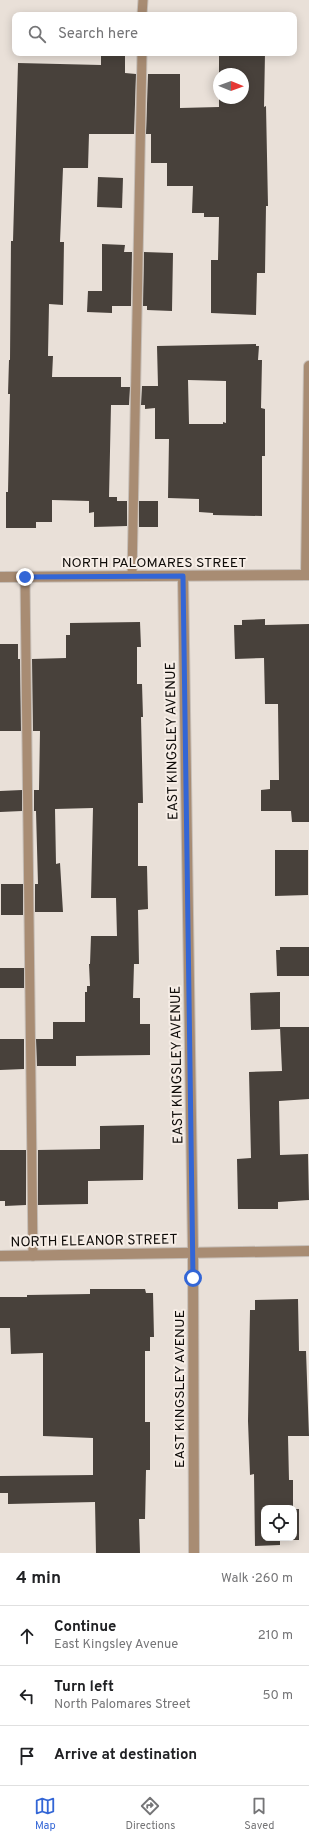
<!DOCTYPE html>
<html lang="en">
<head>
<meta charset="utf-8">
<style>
  :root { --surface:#fff; --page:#f6f6f6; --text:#202124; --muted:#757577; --line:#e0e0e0; --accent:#3366d6 }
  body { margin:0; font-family:Overpass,sans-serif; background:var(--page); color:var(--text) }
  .controls { position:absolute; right:12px; bottom:12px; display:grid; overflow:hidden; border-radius:8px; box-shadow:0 2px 10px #0003 }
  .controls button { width:36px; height:36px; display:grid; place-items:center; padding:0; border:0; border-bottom:1px solid var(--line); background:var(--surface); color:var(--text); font:20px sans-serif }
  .compass { position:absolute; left:213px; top:68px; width:36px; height:36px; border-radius:50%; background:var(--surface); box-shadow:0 2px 10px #0003; rotate:91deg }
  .stop { position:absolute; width:12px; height:12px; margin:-9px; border:3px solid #3366d6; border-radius:50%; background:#fff }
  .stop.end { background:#3366d6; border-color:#fff; box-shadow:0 1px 4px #0008 }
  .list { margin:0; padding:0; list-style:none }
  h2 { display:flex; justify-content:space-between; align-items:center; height:52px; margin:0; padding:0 16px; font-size:17px }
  h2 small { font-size:13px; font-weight:400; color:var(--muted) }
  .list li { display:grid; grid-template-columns:26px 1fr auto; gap:12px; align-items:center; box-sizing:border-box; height:60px; padding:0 16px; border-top:1px solid var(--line) }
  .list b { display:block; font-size:15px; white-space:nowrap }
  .list p { margin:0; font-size:13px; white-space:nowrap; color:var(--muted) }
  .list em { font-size:13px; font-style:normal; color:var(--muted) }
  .icon { flex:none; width:22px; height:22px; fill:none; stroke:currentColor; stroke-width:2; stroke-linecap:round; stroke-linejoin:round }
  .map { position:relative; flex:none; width:309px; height:1553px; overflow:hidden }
  .search { position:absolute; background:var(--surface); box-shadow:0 2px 10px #0003; left:12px; right:12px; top:12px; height:44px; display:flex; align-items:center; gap:10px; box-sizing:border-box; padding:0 14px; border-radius:8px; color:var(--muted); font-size:15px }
  .sheet { height:232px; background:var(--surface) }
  nav { display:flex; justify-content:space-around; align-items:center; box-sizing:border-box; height:56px; border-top:1px solid var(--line); background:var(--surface); font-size:11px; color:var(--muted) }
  nav a { display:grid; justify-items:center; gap:2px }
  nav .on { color:var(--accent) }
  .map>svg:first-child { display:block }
</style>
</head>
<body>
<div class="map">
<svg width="309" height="1553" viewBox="0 0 309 1553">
  <rect width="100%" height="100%" fill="#e9e0d8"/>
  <g fill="#48413b" fill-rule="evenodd">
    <polygon points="101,53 125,53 125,73 136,74 134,134 89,134 88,168 63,168 60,242 64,242 63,305 49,304 48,356 53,356 52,377 121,377 121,387 130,387 129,405 111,405 109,497 117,497 117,501 127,501 127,526 94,527 94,512 89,513 89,501 52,500 52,522 36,522 36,528 6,528 6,492 8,492 10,394 8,394 9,360 10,360 11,241 13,241 18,63 101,65"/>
    <polygon points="219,53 265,53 264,107 266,106 268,206 266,206 265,273 257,273 256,315 211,313 211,260 218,260 219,217 204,217 204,213 192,213 193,186 167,186 167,163 151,163 151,134 146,134 148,74 180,74 180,108 219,107 219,80 219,98 243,98 243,74 219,74"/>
    <polygon points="98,177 123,178 122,208 97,207"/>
    <polygon points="102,244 125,245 124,252 132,252 131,306 112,306 112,313 87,312 88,291 102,291"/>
    <polygon points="144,252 173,253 172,311 147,310 147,306 143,306"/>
    <path d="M 256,344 L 256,346 L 259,346 L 258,360 L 262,360 L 261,408 L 265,409 L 265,456 L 262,456 L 262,516 L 213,515 L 213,513 L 199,512 L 199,499 L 168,498 L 169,439 L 155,439 L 155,408 L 145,409 L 145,405 L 141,405 L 142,386 L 158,386 L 157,346 ZM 188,380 L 226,381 L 226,423 L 223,422 L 223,424 L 189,424 Z"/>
    <rect x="139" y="501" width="19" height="26"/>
    <polygon points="265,619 265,625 309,624 309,822 292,822 291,811 261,811 261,790 270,789 270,780 279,780 278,704 265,704 264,658 235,659 234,625 242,625 242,620"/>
    <polygon points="140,622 141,647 137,647 137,684 142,684 143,717 141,717 143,803 138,803 138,866 147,866 148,909 138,910 139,964 134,964 133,998 140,998 140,1024 150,1024 150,1055 76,1056 76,1066 37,1066 36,1039 53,1039 53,1022 85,1022 85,992 87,992 87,986 90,986 89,964 90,964 91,936 117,936 116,898 91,898 93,808 55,809 56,864 60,863 63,912 35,912 35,884 38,884 36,811 34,811 34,790 39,790 40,731 33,731 32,659 66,658 66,635 70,635 70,623"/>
    <polygon points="0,644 18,644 18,659 20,659 21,731 0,731"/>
    <polygon points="22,790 22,811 0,812 0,791"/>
    <polygon points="275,850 308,850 308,895 275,896"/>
    <rect x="1" y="884" width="22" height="31"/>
    <polygon points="280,947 309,947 309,976 277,976 276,950 280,950"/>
    <rect x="0" y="968" width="24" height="20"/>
    <polygon points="280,992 280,1029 251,1030 250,993"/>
    <polygon points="280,1027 309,1027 309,1099 279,1101 280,1155 308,1154 309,1200 278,1202 278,1209 238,1209 237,1159 251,1158 249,1072 282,1071"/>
    <polygon points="0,1039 24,1039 24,1069 0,1070"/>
    <polygon points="144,1125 143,1180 88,1181 88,1204 38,1205 38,1150 100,1149 100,1126"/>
    <polygon points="0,1150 26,1150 26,1205 5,1206 5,1201 0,1201"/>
    <polygon points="90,1289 145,1289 146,1293 153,1293 154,1337 150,1337 150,1351 145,1351 145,1422 150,1422 150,1470 146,1470 145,1519 139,1519 140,1553 96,1553 95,1502 8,1504 8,1493 0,1493 0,1476 93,1475 93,1438 43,1436 43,1353 11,1354 10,1328 0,1328 0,1297 27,1297 27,1295 90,1294"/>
    <polygon points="298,1299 299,1351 306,1351 309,1436 288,1436 289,1480 293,1480 293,1508 264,1508 264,1538 294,1538 294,1509 299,1509 299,1540 280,1540 280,1545 255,1546 254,1474 250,1475 248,1421 250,1310 255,1310 255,1300"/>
  </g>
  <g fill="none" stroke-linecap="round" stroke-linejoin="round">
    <defs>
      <g id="service">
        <polyline points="142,15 143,0"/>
        <polyline points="132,576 142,53"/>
        <polyline points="25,577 33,1256"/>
      </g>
      <g id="minor">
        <polyline points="306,575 309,366"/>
        <polyline points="0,577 309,575"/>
        <polyline points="0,1256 309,1251"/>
      </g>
      <polyline id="tertiary" points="183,576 193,1252 194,1553"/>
    </defs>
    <use href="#service" stroke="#c6beb7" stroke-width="11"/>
    <use href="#minor" stroke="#c6beb7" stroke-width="12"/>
    <use href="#tertiary" stroke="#c6beb7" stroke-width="12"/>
    <use href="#service" stroke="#a88c73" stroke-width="9"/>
    <use href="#minor" stroke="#a88c73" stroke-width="10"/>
    <use href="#tertiary" stroke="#a88c73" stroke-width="10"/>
  </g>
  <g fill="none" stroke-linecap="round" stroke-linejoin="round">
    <polyline stroke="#3366d6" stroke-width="5" points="25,577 183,576 193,1278"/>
  </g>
  <g text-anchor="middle" stroke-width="4" stroke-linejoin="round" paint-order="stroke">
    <g font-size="14" fill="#0f0c09" stroke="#f6ede6">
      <text x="154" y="567">NORTH PALOMARES STREET</text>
      <text transform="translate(171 741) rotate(-91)" y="5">EAST KINGSLEY AVENUE</text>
      <text transform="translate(176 1065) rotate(-91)" y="5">EAST KINGSLEY AVENUE</text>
      <text transform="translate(94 1240) rotate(-1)" y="5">NORTH ELEANOR STREET</text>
      <text transform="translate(179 1389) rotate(-90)" y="5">EAST KINGSLEY AVENUE</text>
    </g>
  </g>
</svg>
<div class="controls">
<button><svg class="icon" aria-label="locate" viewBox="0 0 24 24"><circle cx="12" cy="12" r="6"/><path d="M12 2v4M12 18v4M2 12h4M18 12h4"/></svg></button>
</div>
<svg class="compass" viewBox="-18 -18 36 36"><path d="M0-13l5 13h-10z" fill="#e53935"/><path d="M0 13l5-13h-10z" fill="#757577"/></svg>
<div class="stop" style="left:193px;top:1278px"></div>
<div class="stop end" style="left:25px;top:577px"></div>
<div class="search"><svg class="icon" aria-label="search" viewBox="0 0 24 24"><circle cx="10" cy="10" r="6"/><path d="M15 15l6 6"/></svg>Search here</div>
</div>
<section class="sheet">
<h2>4 min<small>Walk · 260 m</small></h2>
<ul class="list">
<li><svg class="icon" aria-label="ahead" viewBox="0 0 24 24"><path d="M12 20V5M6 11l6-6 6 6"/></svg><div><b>Continue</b><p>East Kingsley Avenue</p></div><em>210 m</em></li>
<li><svg class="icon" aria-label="left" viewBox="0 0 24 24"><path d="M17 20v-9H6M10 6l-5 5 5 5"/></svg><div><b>Turn left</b><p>North Palomares Street</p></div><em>50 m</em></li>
<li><svg class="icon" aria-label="arrive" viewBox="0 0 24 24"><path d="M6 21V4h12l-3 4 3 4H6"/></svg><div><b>Arrive at destination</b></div></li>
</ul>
</section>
<nav>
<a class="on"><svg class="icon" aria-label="map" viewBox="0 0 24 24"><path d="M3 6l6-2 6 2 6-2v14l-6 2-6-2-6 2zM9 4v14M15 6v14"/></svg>Map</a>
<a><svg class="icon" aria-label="directions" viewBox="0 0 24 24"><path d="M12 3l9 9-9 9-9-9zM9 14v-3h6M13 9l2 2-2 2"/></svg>Directions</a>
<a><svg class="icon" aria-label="saved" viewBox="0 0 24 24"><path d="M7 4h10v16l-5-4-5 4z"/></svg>Saved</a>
</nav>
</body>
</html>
